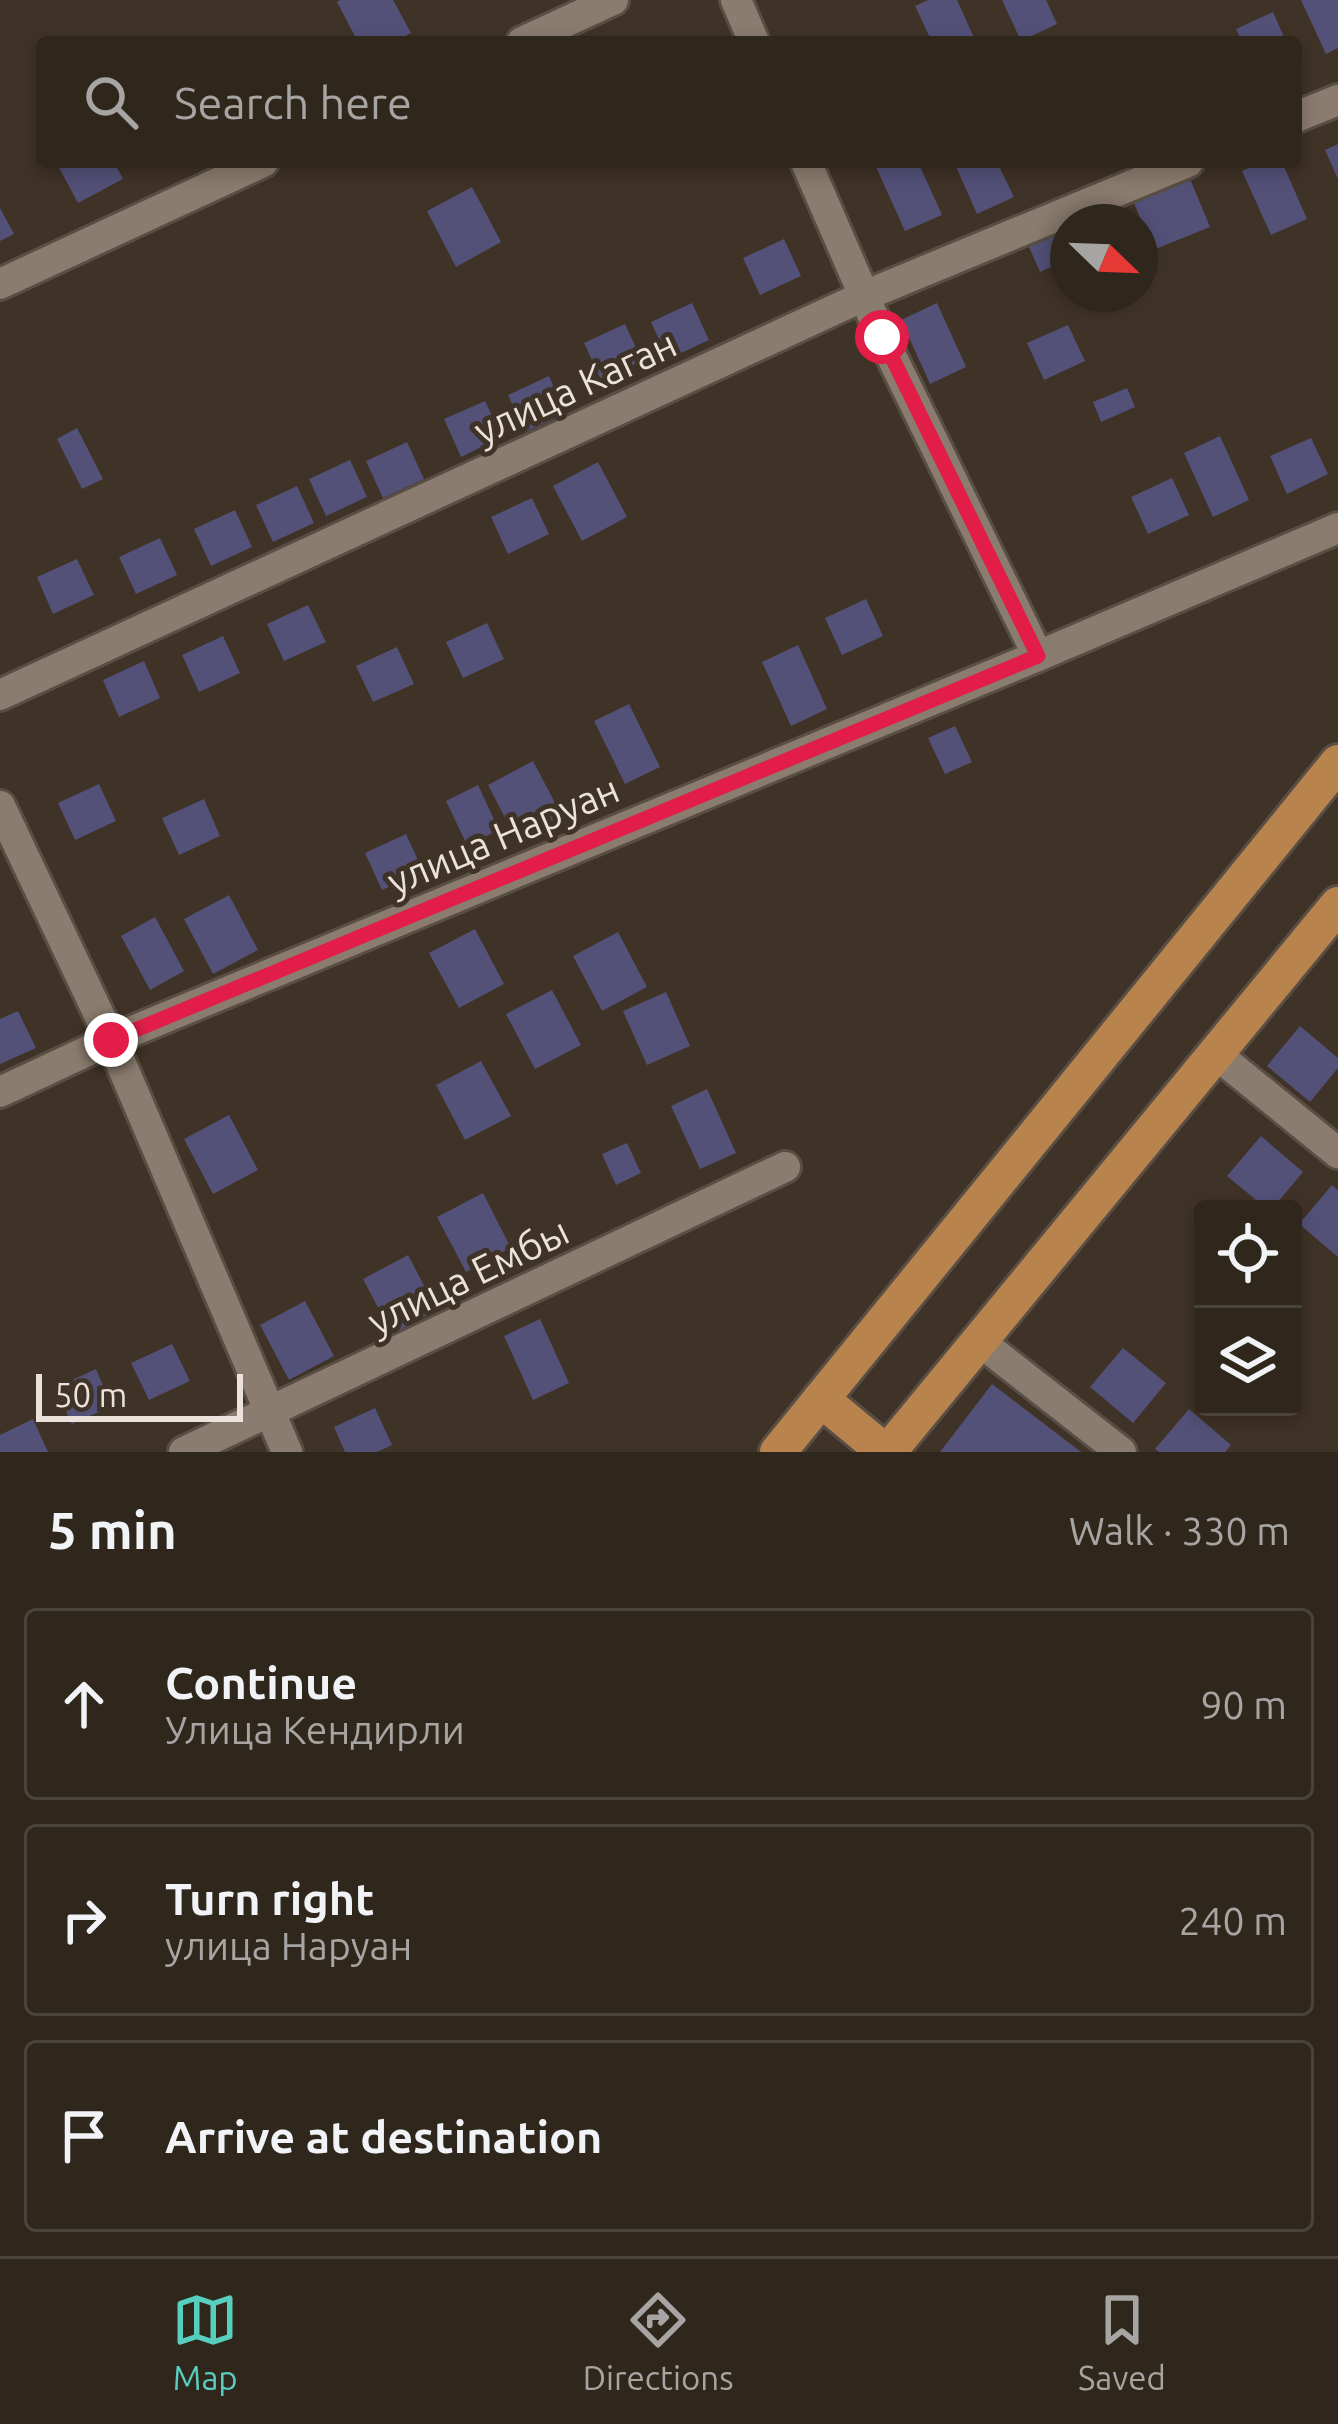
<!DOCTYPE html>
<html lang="en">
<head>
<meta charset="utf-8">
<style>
  :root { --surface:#2f261c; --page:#3b3229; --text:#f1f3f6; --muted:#a7a5a3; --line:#4a433b; --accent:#58cebf }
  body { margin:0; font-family:Ubuntu,sans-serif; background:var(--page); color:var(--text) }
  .controls { position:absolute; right:36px; bottom:36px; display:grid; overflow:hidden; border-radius:12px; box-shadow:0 6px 18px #0003 }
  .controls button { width:108px; height:108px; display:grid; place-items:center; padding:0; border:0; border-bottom:3px solid var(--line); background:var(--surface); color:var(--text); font:60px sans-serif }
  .compass { position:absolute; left:1050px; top:204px; width:108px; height:108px; border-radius:50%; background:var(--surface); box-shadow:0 6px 18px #0003; rotate:113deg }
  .scale { position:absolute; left:36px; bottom:30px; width:207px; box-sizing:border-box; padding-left:12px; border:6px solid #ebe2db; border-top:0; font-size:33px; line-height:42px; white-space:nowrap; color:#ebe2db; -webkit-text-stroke:9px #3f3226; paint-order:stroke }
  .stop { position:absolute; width:36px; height:36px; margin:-27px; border:9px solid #e11d48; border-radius:50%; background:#fff }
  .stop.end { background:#e11d48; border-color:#fff; box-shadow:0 3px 12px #0008 }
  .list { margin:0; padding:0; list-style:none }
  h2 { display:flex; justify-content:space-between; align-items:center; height:156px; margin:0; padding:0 48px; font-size:51px }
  h2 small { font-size:39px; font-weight:400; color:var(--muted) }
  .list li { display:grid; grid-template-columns:78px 1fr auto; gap:36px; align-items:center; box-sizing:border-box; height:192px; margin:0 24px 24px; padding:0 24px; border:3px solid var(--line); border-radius:12px }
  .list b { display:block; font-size:45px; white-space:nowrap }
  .list p { margin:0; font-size:39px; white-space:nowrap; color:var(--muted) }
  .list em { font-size:39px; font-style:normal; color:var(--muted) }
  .icon { flex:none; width:66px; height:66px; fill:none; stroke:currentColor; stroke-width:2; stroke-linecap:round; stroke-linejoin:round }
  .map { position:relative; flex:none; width:1338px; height:1452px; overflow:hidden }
  .search { position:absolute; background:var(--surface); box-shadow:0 6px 18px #0003; left:36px; right:36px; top:36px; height:132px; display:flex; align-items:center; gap:30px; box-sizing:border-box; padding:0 42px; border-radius:12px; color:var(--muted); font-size:45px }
  .sheet { height:804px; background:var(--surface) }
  nav { display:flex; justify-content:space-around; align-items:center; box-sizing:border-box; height:168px; border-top:3px solid var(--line); background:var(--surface); font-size:33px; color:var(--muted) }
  nav a { display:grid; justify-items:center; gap:6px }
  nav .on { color:var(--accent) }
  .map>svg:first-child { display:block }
</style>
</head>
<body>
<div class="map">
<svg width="1338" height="1452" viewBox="0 0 1338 1452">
  <rect width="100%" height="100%" fill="#3f3226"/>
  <g fill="#535178">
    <polygon points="340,0 393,0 411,33 393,42 358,42 337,2"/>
    <polygon points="928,0 957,0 976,42 932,42 915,6"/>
    <polygon points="1002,0 1046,0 1057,24 1021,41"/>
    <polygon points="1301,0 1338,0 1338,48 1326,54"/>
    <polygon points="1273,12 1286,42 1242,42 1236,29"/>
    <polygon points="1338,144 1338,179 1325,150"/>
    <polygon points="56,162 114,162 123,179 78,203"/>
    <polygon points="888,162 918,162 942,215 905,231 876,167"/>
    <polygon points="954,162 997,162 1014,197 977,214"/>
    <polygon points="1262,162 1282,162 1307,219 1271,235 1242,171"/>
    <polygon points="1188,174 1210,227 1153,250 1132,198"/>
    <polygon points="472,187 501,242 456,267 427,211"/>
    <polygon points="0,208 14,234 0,241"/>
    <polygon points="1068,227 1068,259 1040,272 1025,238"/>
    <polygon points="784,239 801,276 760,295 743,258"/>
    <polygon points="692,303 709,340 668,359 651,322"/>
    <polygon points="937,303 966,367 930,384 901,320"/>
    <polygon points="625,324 642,361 601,380 584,343"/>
    <polygon points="1068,325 1085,361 1044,380 1027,343"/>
    <polygon points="549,376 566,413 525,432 508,395"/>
    <polygon points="1127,388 1135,407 1101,422 1093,402"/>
    <polygon points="485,401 502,437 461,457 444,419"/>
    <polygon points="77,428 103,479 82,489 57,439"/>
    <polygon points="1220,436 1249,500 1213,517 1184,453"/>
    <polygon points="1311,438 1328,474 1287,494 1270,456"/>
    <polygon points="407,442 424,479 383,498 366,461"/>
    <polygon points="350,460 367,497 326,516 309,479"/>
    <polygon points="598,462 627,517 582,541 553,486"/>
    <polygon points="1172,478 1189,515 1148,534 1131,497"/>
    <polygon points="297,486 314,523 273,542 256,505"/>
    <polygon points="532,498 549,534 508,554 491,517"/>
    <polygon points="235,510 252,547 211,566 194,529"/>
    <polygon points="160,538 177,575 136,594 119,557"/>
    <polygon points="77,559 94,595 53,614 37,577"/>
    <polygon points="866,599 883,636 842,655 825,618"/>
    <polygon points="308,605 326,642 284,661 267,624"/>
    <polygon points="487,623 504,659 463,678 446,642"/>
    <polygon points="223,636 240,673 199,692 182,655"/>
    <polygon points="798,645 827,709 791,726 762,662"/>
    <polygon points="397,647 414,684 373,702 356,666"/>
    <polygon points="144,661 160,698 119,717 103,680"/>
    <polygon points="629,704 660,767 625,784 594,721"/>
    <polygon points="955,726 972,762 945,774 928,738"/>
    <polygon points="533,761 562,816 517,841 488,785"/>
    <polygon points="99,784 116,821 75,840 58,803"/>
    <polygon points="478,785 499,830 467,845 446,801"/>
    <polygon points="204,799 220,836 179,855 162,818"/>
    <polygon points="406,834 423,871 382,890 365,853"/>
    <polygon points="229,895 258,950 213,974 184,919"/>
    <polygon points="155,917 184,971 150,990 121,936"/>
    <polygon points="475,929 504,984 459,1008 429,953"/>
    <polygon points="618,932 647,987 602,1011 573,956"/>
    <polygon points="552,990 581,1045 535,1069 506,1014"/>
    <polygon points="666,992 690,1046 647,1065 623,1011"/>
    <polygon points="18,1011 36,1048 0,1064 0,1019"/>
    <polygon points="1300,1026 1338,1058 1338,1068 1310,1102 1267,1066"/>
    <polygon points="481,1061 511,1116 465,1140 436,1085"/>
    <polygon points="707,1089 736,1153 700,1169 671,1106"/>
    <polygon points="229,1115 258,1170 213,1194 184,1139"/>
    <polygon points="1261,1136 1303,1172 1272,1209 1267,1209 1227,1176"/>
    <polygon points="627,1143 641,1173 616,1185 602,1154"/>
    <polygon points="1332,1185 1338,1190 1338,1257 1299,1224"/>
    <polygon points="483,1193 511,1248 466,1272 437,1217"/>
    <polygon points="408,1255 437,1310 392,1334 363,1279"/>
    <polygon points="305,1301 334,1356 289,1380 260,1325"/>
    <polygon points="540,1319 569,1383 533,1400 504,1336"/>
    <polygon points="172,1344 190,1381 149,1400 131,1363"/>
    <polygon points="1123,1348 1166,1383 1133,1423 1090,1387"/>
    <polygon points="96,1369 112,1406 72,1424 55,1388"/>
    <polygon points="992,1384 1081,1452 940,1452"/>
    <polygon points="375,1408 392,1445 377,1452 345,1452 334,1427"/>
    <polygon points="1189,1409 1231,1445 1225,1452 1159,1452 1155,1449"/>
    <polygon points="33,1419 48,1452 0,1452 0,1435"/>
  </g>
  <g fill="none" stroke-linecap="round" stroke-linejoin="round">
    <defs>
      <g id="minor">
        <polyline points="736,0 754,42"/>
        <polyline points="522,42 613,0"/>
        <polyline points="1296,117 1338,100"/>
        <polyline points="806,162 882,337 1038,656 1338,528"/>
        <polyline points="0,284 263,162"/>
        <polyline points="0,695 864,296 1188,162"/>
        <polyline points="0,806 111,1040 287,1452"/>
        <polyline points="1216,1054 1338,1153"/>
        <polyline points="0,1092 111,1040 1038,656"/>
        <polyline points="979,1341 1121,1452"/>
        <polyline points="184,1452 785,1167"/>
      </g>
      <g id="major">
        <polyline points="821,1399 885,1452"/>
        <polyline points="778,1452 1338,763"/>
        <polyline points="888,1452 1338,905"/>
      </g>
    </defs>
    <use href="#minor" stroke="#584e44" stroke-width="36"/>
    <use href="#major" stroke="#584e44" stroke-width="42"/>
    <use href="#minor" stroke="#8a7c6e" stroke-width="30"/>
    <use href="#major" stroke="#b9834e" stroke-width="36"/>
  </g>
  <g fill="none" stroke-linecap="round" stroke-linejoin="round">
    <polyline stroke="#e11d48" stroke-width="15" points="111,1040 1038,656 882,337"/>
  </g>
  <g text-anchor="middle" stroke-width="10" stroke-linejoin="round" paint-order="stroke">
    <g font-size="39" fill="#ebe2db" stroke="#3f3226">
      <text transform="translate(575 387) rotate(-25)" y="14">улица Каган</text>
      <text transform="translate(503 835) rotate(-23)" y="14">улица Наруан</text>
      <text transform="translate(468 1276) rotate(-26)" y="14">улица Ембы</text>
    </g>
  </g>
</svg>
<div class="controls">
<button><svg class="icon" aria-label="locate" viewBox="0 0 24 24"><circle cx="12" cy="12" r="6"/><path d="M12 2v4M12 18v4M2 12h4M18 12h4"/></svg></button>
<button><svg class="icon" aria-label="layers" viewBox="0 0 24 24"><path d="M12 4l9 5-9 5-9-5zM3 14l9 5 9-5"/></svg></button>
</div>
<svg class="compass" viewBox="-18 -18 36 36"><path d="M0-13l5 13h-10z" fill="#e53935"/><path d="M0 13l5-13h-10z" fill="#a7a5a3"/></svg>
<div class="scale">50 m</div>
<div class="stop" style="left:882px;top:337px"></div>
<div class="stop end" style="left:111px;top:1040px"></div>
<div class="search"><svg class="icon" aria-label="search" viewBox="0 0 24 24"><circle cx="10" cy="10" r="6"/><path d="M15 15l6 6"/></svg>Search here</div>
</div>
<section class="sheet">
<h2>5 min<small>Walk · 330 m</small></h2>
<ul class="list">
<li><svg class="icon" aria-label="ahead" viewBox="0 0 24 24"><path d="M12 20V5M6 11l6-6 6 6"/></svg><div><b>Continue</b><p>Улица Кендирли</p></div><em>90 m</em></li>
<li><svg class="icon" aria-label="right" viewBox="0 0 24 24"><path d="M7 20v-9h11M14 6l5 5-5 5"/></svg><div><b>Turn right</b><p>улица Наруан</p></div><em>240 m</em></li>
<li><svg class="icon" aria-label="arrive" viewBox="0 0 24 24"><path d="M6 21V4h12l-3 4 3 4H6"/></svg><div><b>Arrive at destination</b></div></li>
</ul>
</section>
<nav>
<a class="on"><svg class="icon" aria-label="map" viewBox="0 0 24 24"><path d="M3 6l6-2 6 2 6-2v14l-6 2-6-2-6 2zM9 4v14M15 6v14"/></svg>Map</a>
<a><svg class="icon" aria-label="directions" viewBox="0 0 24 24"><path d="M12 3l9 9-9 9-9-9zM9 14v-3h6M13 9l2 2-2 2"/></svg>Directions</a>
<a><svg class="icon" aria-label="saved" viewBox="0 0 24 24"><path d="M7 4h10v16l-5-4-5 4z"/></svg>Saved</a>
</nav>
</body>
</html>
